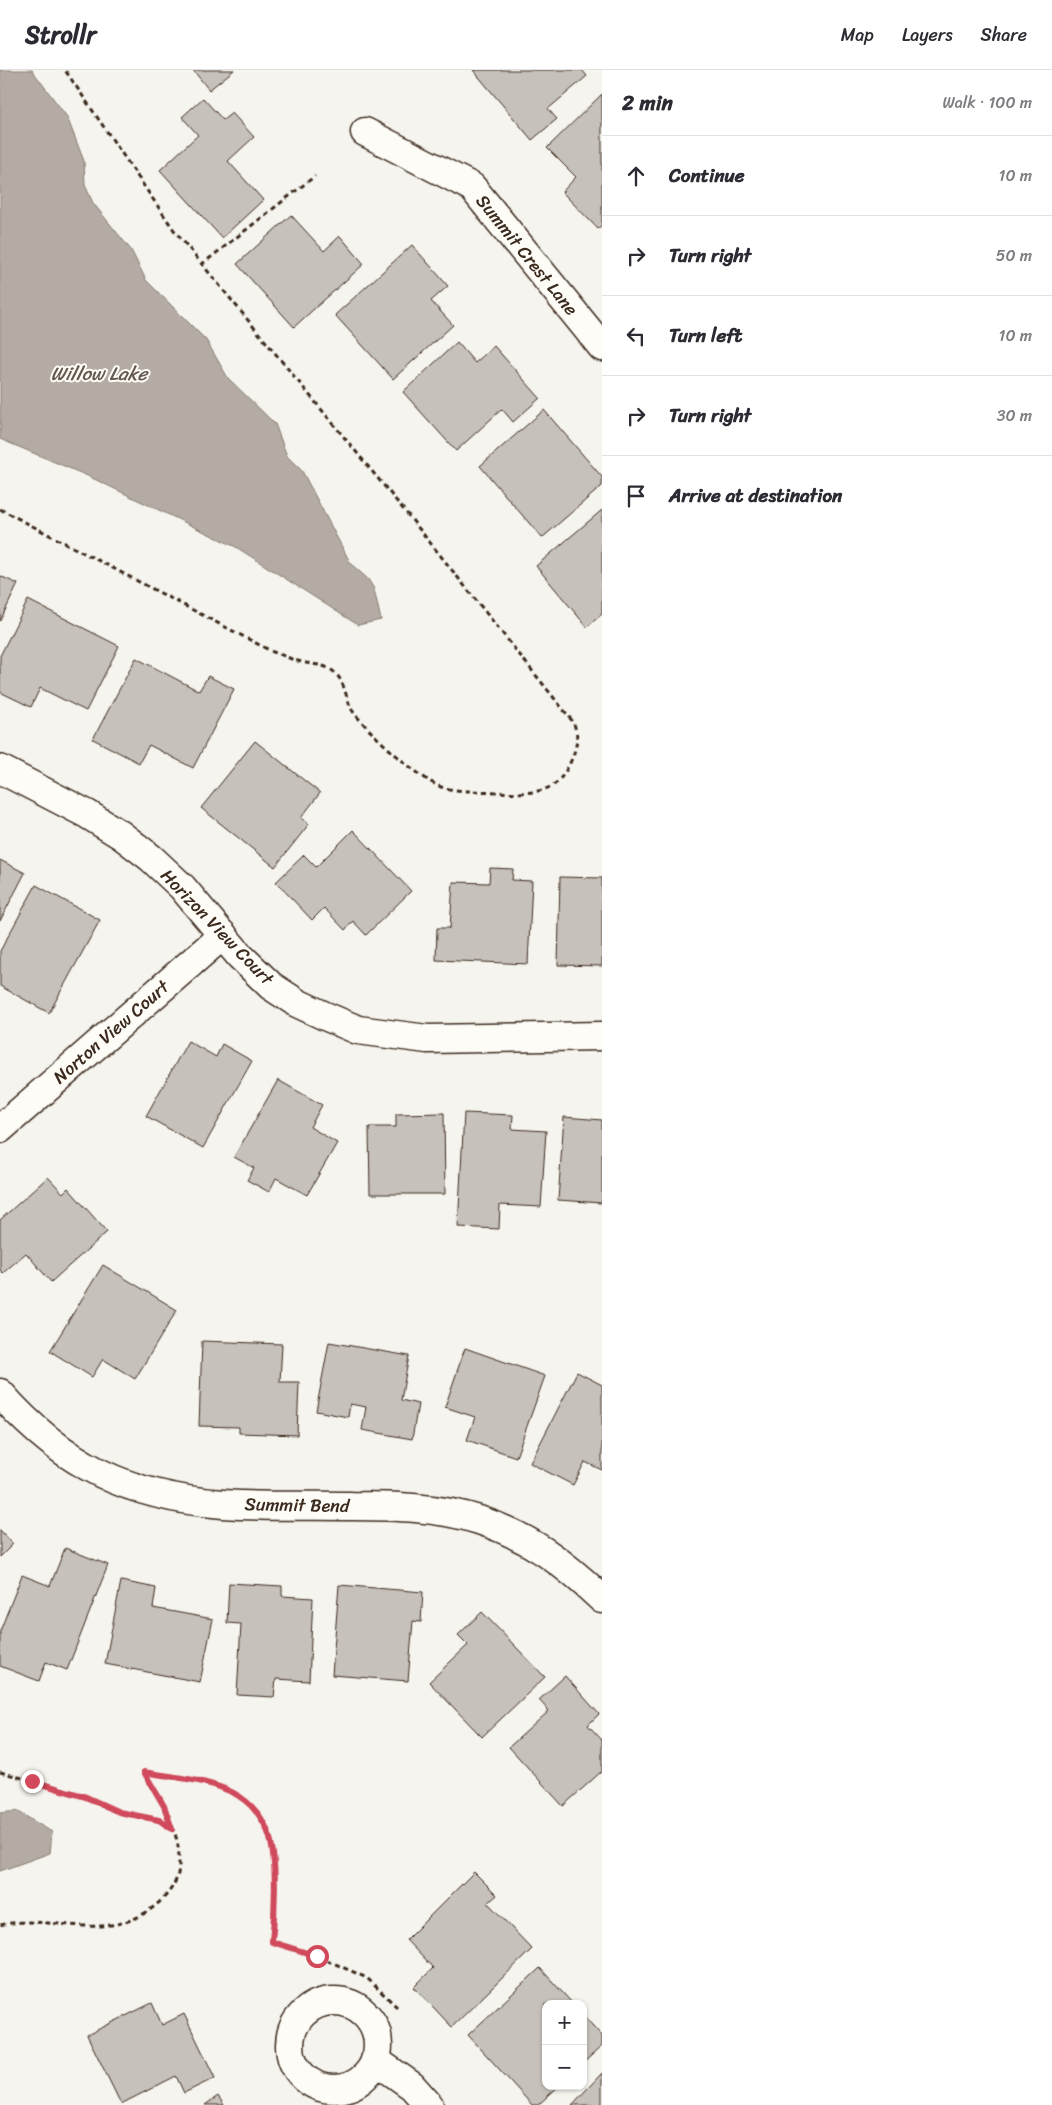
<!DOCTYPE html>
<html lang="en">
<head>
<meta charset="utf-8">
<style>
  :root { --surface:#fff; --page:#f2f2f3; --text:#2b2b33; --muted:#7c7c81; --line:#e1e1e2 }
  body { margin:0; font-family:Sriracha,sans-serif; background:var(--page); color:var(--text) }
  .controls { position:absolute; right:15px; bottom:15px; display:grid; overflow:hidden; border-radius:10px; box-shadow:0 1px 4px #0004 }
  .controls button { width:45px; height:45px; display:grid; place-items:center; padding:0; border:0; border-bottom:1px solid var(--line); background:var(--surface); color:var(--text); font:25px sans-serif }
  .stop { position:absolute; width:15px; height:15px; margin:-11px; border:4px solid #d1495b; border-radius:50%; background:#fff }
  .stop.end { background:#d1495b; border-color:#fff; box-shadow:0 1px 5px #0008 }
  .list { margin:0; padding:0; list-style:none }
  h2 { display:flex; justify-content:space-between; align-items:center; height:65px; margin:0; padding:0 20px; font-size:21px }
  h2 small { font-size:16px; font-weight:400; color:var(--muted) }
  .list li { display:grid; grid-template-columns:32px 1fr auto; gap:15px; align-items:center; box-sizing:border-box; height:80px; padding:0 20px; border-top:1px solid var(--line) }
  .list b { display:block; font-size:19px; white-space:nowrap }
  .list em { font-size:16px; font-style:normal; color:var(--muted) }
  .icon { flex:none; width:28px; height:28px; fill:none; stroke:currentColor; stroke-width:2; stroke-linecap:round; stroke-linejoin:round }
  .map { position:relative; flex:none; width:602px; height:2035px; overflow:hidden }
  header { display:flex; align-items:center; gap:30px; box-sizing:border-box; height:70px; padding:0 25px; background:var(--surface); border-bottom:1px solid var(--line) }
  header strong { font-size:24px }
  nav { display:flex; gap:28px; margin-inline-start:auto; font-size:18px }
  main { display:flex }
  aside { flex:1; background:var(--surface) }
  .map>svg:first-child { display:block }
</style>
</head>
<body>
<header>
<strong>Strollr</strong>
<nav><a>Map</a><a>Layers</a><a>Share</a></nav>
</header>
<main>
<div class="map">
<svg width="602" height="2035" viewBox="0 0 602 2035">
  <rect width="100%" height="100%" fill="#f5f4ee"/>
  <filter id="ink" filterUnits="userSpaceOnUse"><feTurbulence type="fractalNoise" baseFrequency=".02" numOctaves="2"/><feDisplacementMap in="SourceGraphic" scale="10" xChannelSelector="R" yChannelSelector="G"/><feConvolveMatrix kernelMatrix="1 2 1 2 8 2 1 2 1" color-interpolation-filters="sRGB"/></filter>
  <g filter="url(#ink)">
    <g fill="#b4aca4" stroke="#84786e">
      <polygon points="0,0 32,0 67,47 84,91 85,115 93,133 131,180 146,210 206,270 228,308 275,354 287,386 302,401 351,494 368,509 374,519 381,550 358,555 236,477 90,407 0,369"/>
      <polygon points="17,1741 52,1762 50,1783 0,1801 0,1743"/>
    </g>
    <g fill="#c7c1bb" stroke="#3b2a1e">
      <polygon points="193,0 234,0 209,20"/>
      <polygon points="473,0 582,0 587,6 548,39 557,49 532,70"/>
      <polygon points="602,24 602,154 598,159 562,122 576,107 547,78"/>
      <polygon points="203,28 223,50 232,43 254,67 228,91 263,130 222,168 160,100 198,65 182,47"/>
      <polygon points="291,145 324,181 340,166 364,194 294,257 237,194"/>
      <polygon points="412,175 448,216 431,231 453,255 393,309 335,245"/>
      <polygon points="457,272 475,293 494,276 540,328 513,352 502,339 456,381 403,322"/>
      <polygon points="544,340 602,407 602,416 542,468 480,396"/>
      <polygon points="602,440 602,544 587,557 536,496"/>
      <polygon points="0,506 18,514 0,551"/>
      <polygon points="28,530 119,576 86,641 40,618 31,637 0,622 0,586"/>
      <polygon points="136,588 199,621 208,606 234,619 193,698 149,675 139,693 93,669"/>
      <polygon points="255,671 320,723 301,748 309,754 275,797 201,738"/>
      <polygon points="353,760 411,821 366,865 353,851 345,860 324,838 312,850 276,812 304,785 316,797"/>
      <polygon points="0,790 25,803 0,851"/>
      <polygon points="490,798 513,799 512,810 532,811 528,894 436,890 437,858 450,858 453,812 489,813"/>
      <polygon points="560,807 602,808 602,896 558,895"/>
      <polygon points="36,815 100,850 49,943 0,916 0,881"/>
      <polygon points="188,971 216,987 222,974 252,991 203,1078 146,1046"/>
      <polygon points="278,1010 322,1035 310,1057 337,1073 307,1125 276,1108 269,1122 247,1110 254,1098 234,1087"/>
      <polygon points="444,1043 445,1124 370,1124 369,1057 396,1057 396,1044"/>
      <polygon points="464,1043 513,1045 512,1059 546,1061 541,1137 500,1135 499,1159 458,1157"/>
      <polygon points="564,1047 602,1050 602,1133 558,1130"/>
      <polygon points="48,1107 63,1123 68,1118 107,1162 51,1212 26,1183 3,1203 0,1200 0,1150"/>
      <polygon points="103,1195 177,1240 135,1309 103,1289 92,1307 50,1281"/>
      <polygon points="202,1271 282,1274 280,1312 299,1312 297,1365 239,1363 239,1357 199,1356"/>
      <polygon points="329,1272 409,1286 401,1330 418,1334 412,1369 362,1360 366,1337 350,1334 348,1347 316,1341"/>
      <polygon points="465,1278 545,1306 516,1387 467,1370 475,1347 445,1337"/>
      <polygon points="577,1302 602,1315 602,1400 585,1392 573,1415 530,1393"/>
      <polygon points="0,1460 13,1474 0,1487"/>
      <polygon points="65,1478 108,1495 67,1600 46,1592 39,1611 0,1596 0,1561 22,1505 50,1516"/>
      <polygon points="121,1511 156,1518 153,1538 213,1549 200,1612 105,1594"/>
      <polygon points="229,1513 282,1516 282,1526 313,1528 309,1611 276,1609 274,1627 237,1625 241,1554 227,1553"/>
      <polygon points="339,1515 423,1522 421,1552 413,1551 408,1611 332,1605"/>
      <polygon points="482,1542 545,1607 482,1667 429,1612 468,1575 458,1565"/>
      <polygon points="565,1606 599,1644 588,1655 602,1670 602,1701 563,1736 509,1677 549,1641 539,1630"/>
      <polygon points="474,1802 497,1825 488,1833 532,1879 452,1957 414,1917 433,1898 406,1870"/>
      <polygon points="540,1898 573,1934 546,1934 546,2016 559,2016 538,2035 532,2035 468,1965"/>
      <polygon points="152,1933 162,1955 184,1944 215,2008 184,2023 176,2006 121,2034 87,1965"/>
      <polygon points="583,1945 602,1966 602,1976 583,1993"/>
      <polygon points="602,2003 602,2035 572,2035"/>
      <polygon points="218,2026 224,2035 205,2035"/>
    </g>
    <g fill="none" stroke-linecap="round" stroke-linejoin="round">
      <defs>
        <g id="street">
          <polyline points="365,62 472,117 602,277"/>
          <polyline points="0,699 87,744 121,765 151,788 182,817 240,886 271,916 297,933 325,946 358,960 427,969 602,966"/>
          <polyline points="0,1059 223,865"/>
          <path d="M 0,1323 C 62,1394 128,1427 223,1434 C 265,1437 309,1435 352,1436 C 393,1436 439,1437 479,1450 C 530,1467 563,1492 602,1529"/>
          <circle cx="334" cy="1975" r="44"/>
          <polyline points="375,1990 412,2016 429,2035"/>
        </g>
      </defs>
      <use href="#street" stroke="#3b2a1e" stroke-width="31"/>
      <g stroke="#3b2a1e" stroke-width="3" stroke-dasharray="5 4" stroke-linecap="butt">
        <polyline points="201,195 315,106"/>
        <path d="M 0,439 L 273,582 C 283,585 292,590 302,592 C 314,595 328,594 337,605 C 345,614 346,629 352,640 C 365,659 419,709 441,717 C 458,722 480,721 498,722 C 516,723 542,725 556,713 C 567,703 576,683 577,668 C 577,664 575,658 574,653 L 408,445 L 174,160 L 65,0"/>
        <path d="M 0,1702 C 29,1710 59,1717 87,1728 C 98,1732 108,1738 118,1742 C 135,1748 159,1745 172,1759 C 179,1766 181,1797 177,1807 C 171,1826 147,1845 128,1851 C 87,1865 42,1845 0,1855"/>
        <path d="M 172,1759 L 164,1736 L 144,1702 C 171,1707 202,1709 227,1720 C 245,1727 261,1743 268,1762 C 279,1788 274,1844 272,1872 L 317,1886 L 367,1908 L 397,1937"/>
      </g>
      <use href="#street" stroke="#fdfcf7" stroke-width="28"/>
    </g>
  </g>
  <g fill="none" stroke-linecap="round" stroke-linejoin="round" filter="url(#ink)">
    <path stroke="#d1495b" stroke-width="6" d="M 32,1711 L 86,1727 L 119,1742 L 159,1750 L 172,1759 L 164,1736 L 144,1702 C 171,1707 202,1709 227,1720 C 245,1727 261,1743 268,1762 C 278,1788 275,1844 272,1872 L 317,1886"/>
  </g>
  <g text-anchor="middle" stroke-width="4" stroke-linejoin="round" paint-order="stroke">
    <g font-size="18" fill="#3b2a1e" stroke="#fdfcf7">
      <text transform="translate(527 185) rotate(51)" y="6">Summit Crest Lane</text>
      <text transform="translate(217 857) rotate(46)" y="6">Horizon View Court</text>
      <text transform="translate(111 962) rotate(-41)" y="6">Norton View Court</text>
      <text transform="translate(297 1435) rotate(1)" y="6">Summit Bend</text>
    </g>
    <g font-size="19" font-style="italic" fill="#65584d" stroke="#fdfcf7">
      <text x="99" y="310">Willow Lake</text>
    </g>
  </g>
</svg>
<div class="controls">
<button>+</button>
<button>−</button>
</div>
<div class="stop" style="left:317px;top:1886px"></div>
<div class="stop end" style="left:32px;top:1711px"></div>
</div>
<aside>
<h2>2 min<small>Walk · 100 m</small></h2>
<ul class="list">
<li><svg class="icon" aria-label="ahead" viewBox="0 0 24 24"><path d="M12 20V5M6 11l6-6 6 6"/></svg><div><b>Continue</b></div><em>10 m</em></li>
<li><svg class="icon" aria-label="right" viewBox="0 0 24 24"><path d="M7 20v-9h11M14 6l5 5-5 5"/></svg><div><b>Turn right</b></div><em>50 m</em></li>
<li><svg class="icon" aria-label="left" viewBox="0 0 24 24"><path d="M17 20v-9H6M10 6l-5 5 5 5"/></svg><div><b>Turn left</b></div><em>10 m</em></li>
<li><svg class="icon" aria-label="right" viewBox="0 0 24 24"><path d="M7 20v-9h11M14 6l5 5-5 5"/></svg><div><b>Turn right</b></div><em>30 m</em></li>
<li><svg class="icon" aria-label="arrive" viewBox="0 0 24 24"><path d="M6 21V4h12l-3 4 3 4H6"/></svg><div><b>Arrive at destination</b></div></li>
</ul>
</aside>
</main>
</body>
</html>
